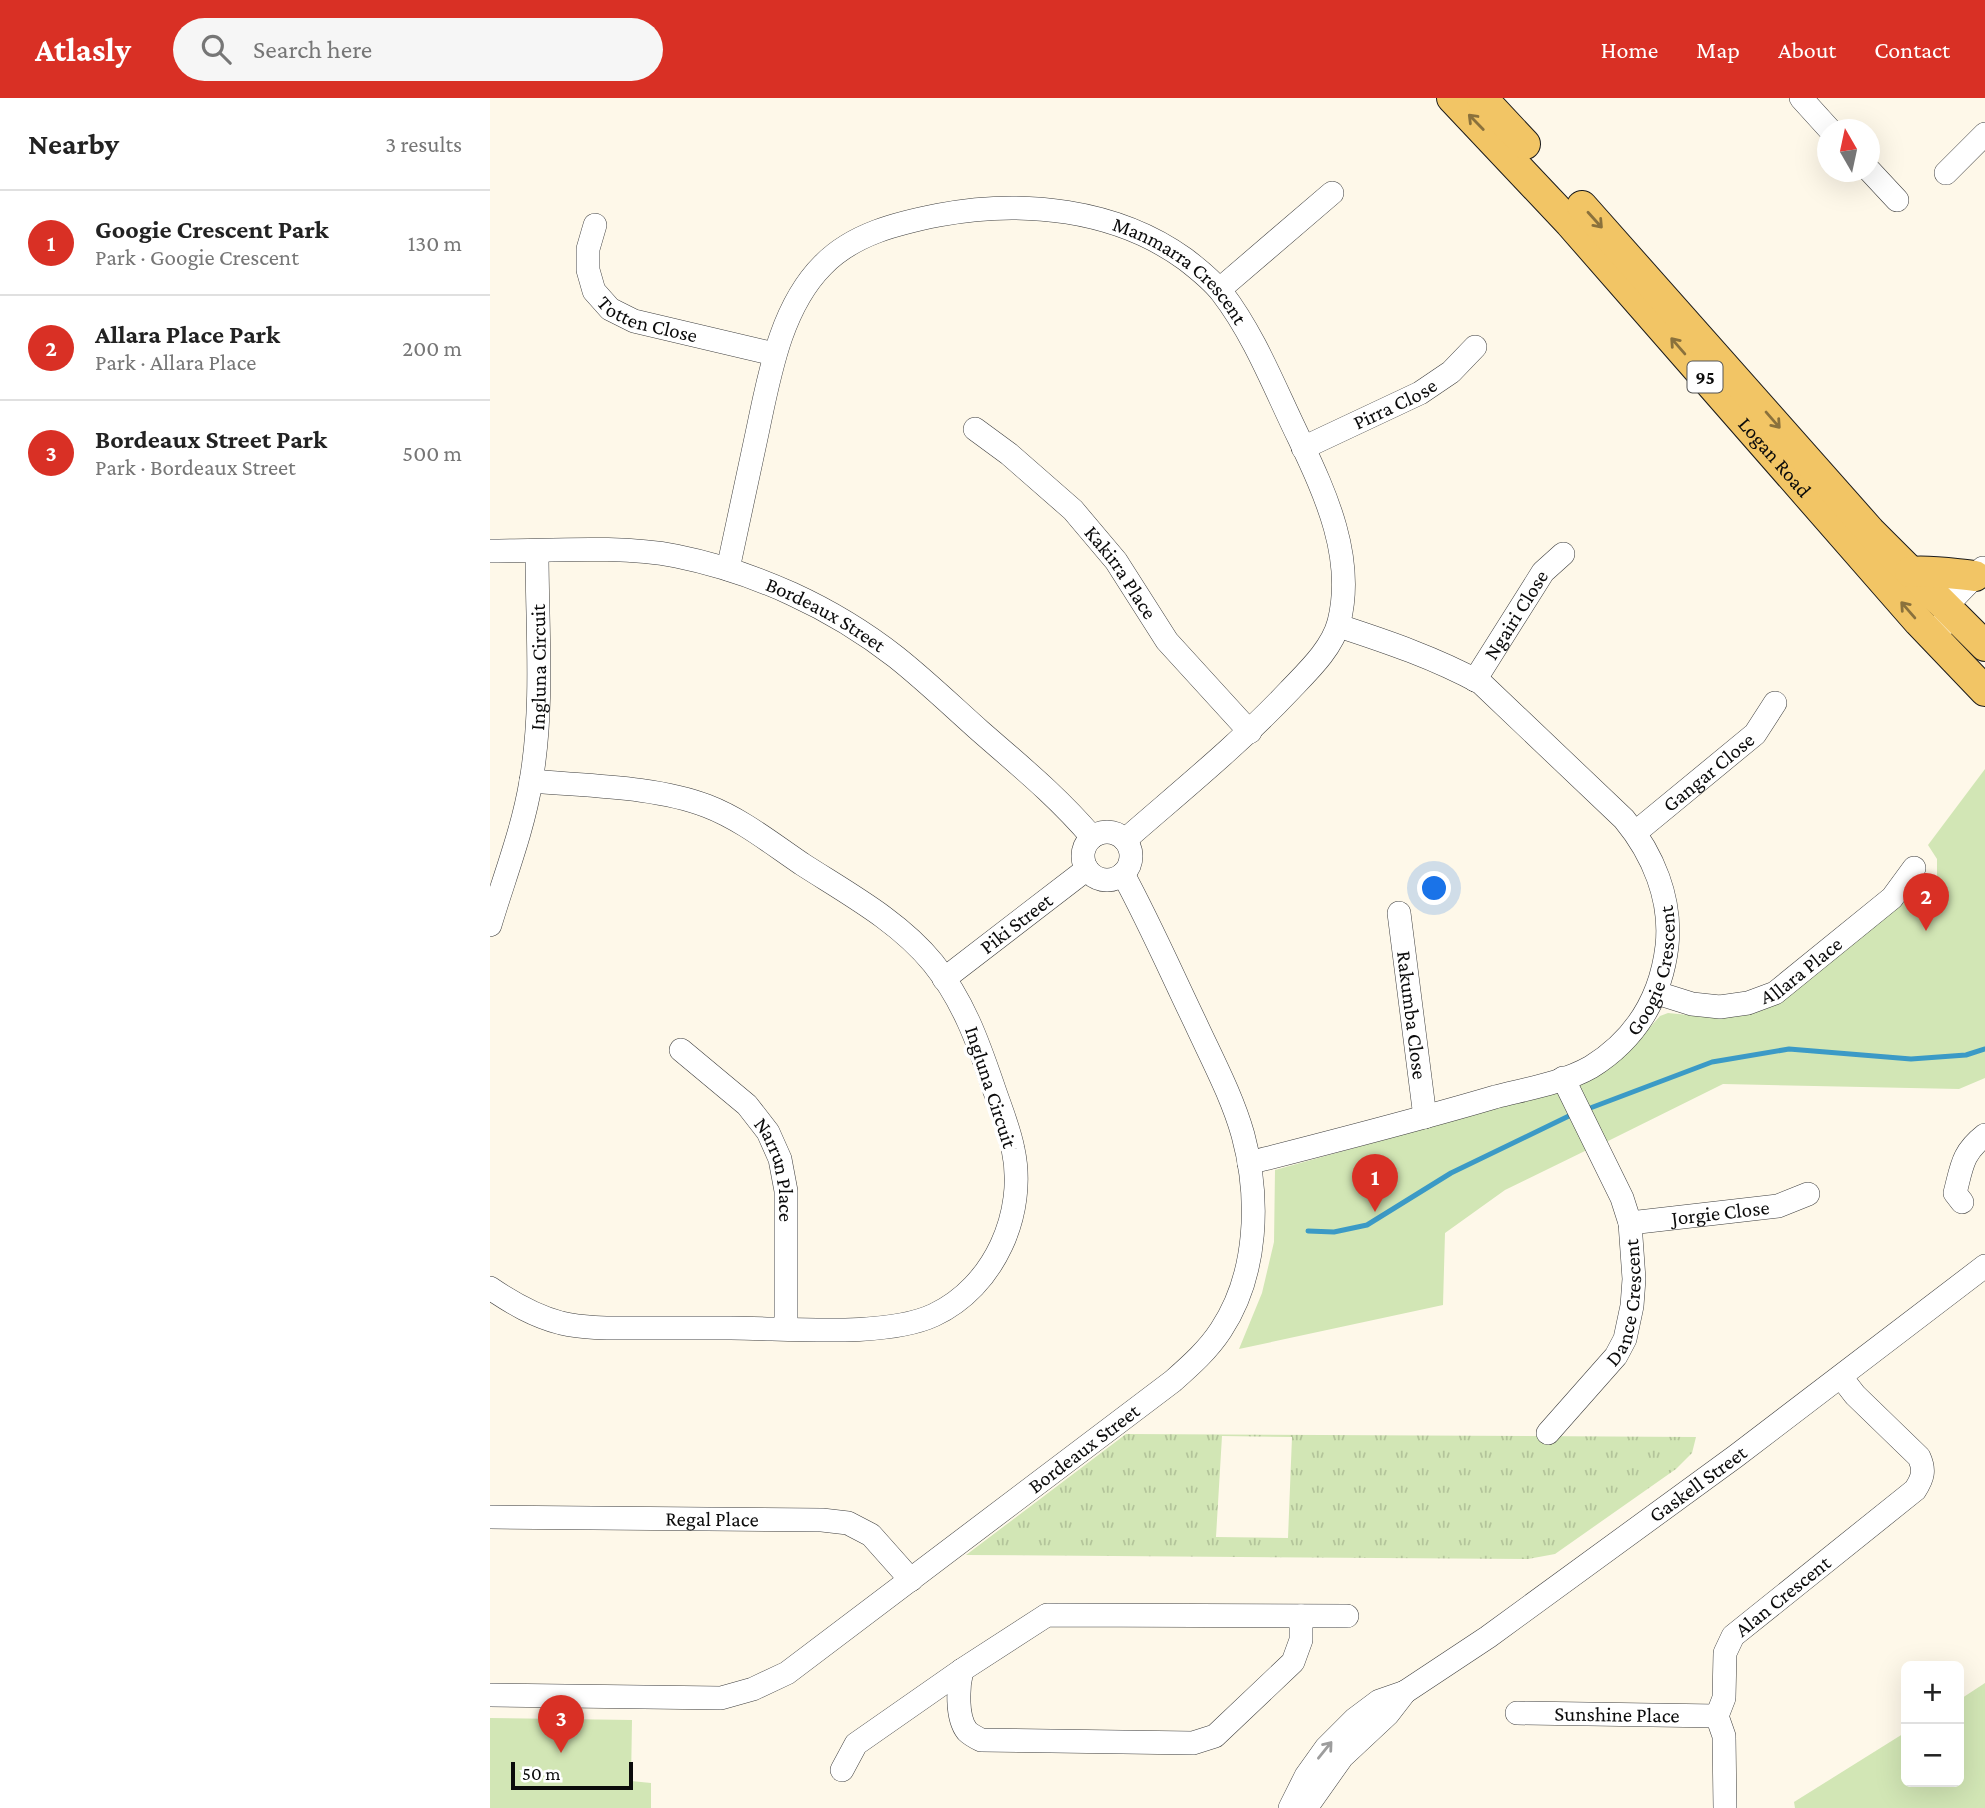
<!DOCTYPE html>
<html lang="en">
<head>
<meta charset="utf-8">
<style>
  :root { --surface:#fff; --page:#f6f6f6; --text:#222; --muted:#767676; --line:#e0e0e0; --accent:#d93025 }
  body { margin:0; font-family:"Crimson Pro",serif; background:var(--page); color:var(--text) }
  .controls { position:absolute; right:21px; bottom:21px; display:grid; overflow:hidden; border-radius:10px; box-shadow:0 7px 28px #0002 }
  .controls button { width:63px; height:63px; display:grid; place-items:center; padding:0; border:0; border-bottom:2px solid var(--line); background:var(--surface); color:var(--text); font:35px sans-serif }
  .compass { position:absolute; left:1327px; top:21px; width:63px; height:63px; border-radius:50%; background:var(--surface); box-shadow:0 7px 28px #0002; rotate:351deg }
  .scale { position:absolute; left:21px; bottom:18px; width:122px; box-sizing:border-box; padding-left:7px; border:4px solid #0b0b0b; border-top:0; font-size:19px; line-height:24px; white-space:nowrap; color:#0b0b0b; -webkit-text-stroke:5px #fff; paint-order:stroke }
  .you { position:absolute; left:945px; top:791px; width:24px; height:24px; margin:-18px; border:5px solid #fff; border-radius:50%; background:#1a73e8; box-shadow:0 0 0 10px #1a73e833 }
  .badge { display:grid; place-items:center; width:46px; height:46px; border-radius:50%; background:var(--accent); color:#fff; font-size:23px; font-weight:700 }
  .pin { position:absolute; translate:-50% -58px; filter:drop-shadow(0 2px 4px #0008) }
  .pin::after { content:''; position:absolute; top:37px; width:24px; height:21px; background:inherit; clip-path:polygon(0 0,100% 0,50% 100%) }
  .list { margin:0; padding:0; list-style:none }
  h2 { display:flex; justify-content:space-between; align-items:center; height:91px; margin:0; padding:0 28px; font-size:30px }
  h2 small { font-size:23px; font-weight:400; color:var(--muted) }
  .list li { display:grid; grid-template-columns:46px 1fr auto; gap:21px; align-items:center; box-sizing:border-box; height:105px; padding:0 28px; border-top:2px solid var(--line) }
  .list b { display:block; font-size:26px; white-space:nowrap }
  .list p { margin:0; font-size:23px; white-space:nowrap; color:var(--muted) }
  .list em { font-size:23px; font-style:normal; color:var(--muted) }
  .icon { flex:none; width:38px; height:38px; fill:none; stroke:currentColor; stroke-width:2; stroke-linecap:round; stroke-linejoin:round }
  .map { position:relative; flex:none; width:1495px; height:1710px; overflow:hidden }
  header { display:flex; align-items:center; gap:42px; box-sizing:border-box; height:98px; padding:0 35px; background:var(--accent); color:#fff }
  header strong { font-size:33px }
  nav { display:flex; gap:38px; margin-inline-start:auto; font-size:24px }
  .search { width:490px; height:63px; background:var(--page); display:flex; align-items:center; gap:18px; box-sizing:border-box; padding:0 24px; border-radius:38px; color:var(--muted); font-size:26px }
  main { display:flex }
  aside { flex:1; background:var(--surface) }
  .map>svg:first-child { display:block }
</style>
</head>
<body>
<header>
<strong>Atlasly</strong>
<div class="search"><svg class="icon" aria-label="search" viewBox="0 0 24 24"><circle cx="10" cy="10" r="6"/><path d="M15 15l6 6"/></svg>Search here</div>
<nav><a>Home</a><a>Map</a><a>About</a><a>Contact</a></nav>
</header>
<main>
<aside>
<h2>Nearby<small>3 results</small></h2>
<ul class="list">
<li><span class="badge">1</span><div><b>Googie Crescent Park</b><p>Park · Googie Crescent</p></div><em>130 m</em></li>
<li><span class="badge">2</span><div><b>Allara Place Park</b><p>Park · Allara Place</p></div><em>200 m</em></li>
<li><span class="badge">3</span><div><b>Bordeaux Street Park</b><p>Park · Bordeaux Street</p></div><em>500 m</em></li>
</ul>
</aside>
<div class="map">
<svg width="1495" height="1710" viewBox="0 0 1495 1710">
  <defs>
    <pattern id="grass-tufts" width="24" height="20" patternUnits="userSpaceOnUse" patternTransform="scale(1.75)"><rect width="24" height="20" fill="#d2e6b5"/><path d="M3 7l-1-3M5 7V3M7 7l1-3M15 17l-1-3M17 17v-4M19 17l1-3" fill="none" stroke="#b3c49a"/></pattern>
  </defs>
  <rect width="100%" height="100%" fill="#fef8e9"/>
  <path fill="url(#grass-tufts)" fill-rule="evenodd" d="M 636,1336 L 1206,1339 L 1202,1355 L 1186,1371 L 1065,1456 L 1038,1461 L 476,1457 ZM 732,1338 L 802,1339 L 798,1440 L 726,1439 Z"/>
  <g fill="#d2e6b5">
    <polygon points="1495,671 1495,980 1469,991 1233,986 1112,1046 1081,987 1102,981 1134,958 1170,918 1178,915 1229,920 1309,889 1447,778 1447,761 1438,747"/>
    <polygon points="1073,992 1099,1051 1015,1092 955,1135 953,1207 749,1251 772,1195 784,1144 785,1072"/>
    <polygon points="1495,1585 1495,1710 1305,1710 1304,1704 1416,1634 1416,1684 1469,1684 1469,1602"/>
    <polygon points="0,1620 142,1622 141,1683 161,1685 161,1710 0,1710"/>
  </g>
  <g fill="none" stroke-linecap="round" stroke-linejoin="round">
    <g stroke="#3b9ac6" stroke-width="5">
      <polyline points="1095,1012 1222,964 1299,951 1421,961 1476,957 1495,951"/>
      <polyline points="818,1133 844,1134 877,1127 961,1075 1083,1016"/>
    </g>
    <defs>
      <g id="minor">
        <polyline points="1311,0 1340,32"/>
        <polyline points="1380,73 1407,102"/>
        <polyline points="1456,75 1495,36"/>
        <path id="s1" d="M 105,127 L 98,151 L 98,172 L 104,193 L 120,211 L 144,223 L 284,256"/>
        <polyline points="730,191 842,95"/>
        <path id="s2" d="M 485,331 L 519,356 L 583,412 L 626,463 L 677,543 L 760,634"/>
        <path id="s3" d="M 813,350 L 930,295 L 961,274 L 985,249"/>
        <path id="s4" d="M 0,453 C 59,453 129,447 186,458 C 265,474 342,509 406,559 C 435,582 462,608 490,633 C 530,668 567,698 602,739"/>
        <path id="s5" d="M 238,471 C 247,429 256,387 265,345 C 278,286 288,212 333,167 C 363,136 408,125 449,117 C 532,101 626,111 695,161 C 708,171 722,182 732,195 C 765,238 785,291 809,340 C 836,397 865,460 849,524 C 842,551 817,574 799,593 C 748,647 691,693 635,742"/>
        <polyline points="1455,526 1456,511 1460,504 1493,470"/>
        <path id="s6" d="M 985,582 L 1053,474 L 1073,456"/>
        <path id="s7" d="M 1146,734 L 1265,636 L 1285,605"/>
        <circle cx="617" cy="758" r="24"/>
        <path id="s8" d="M 909,815 L 935,1019"/>
        <path id="s9" d="M 0,827 C 14,780 33,732 41,683 C 54,608 47,529 47,453"/>
        <path id="s10" d="M 454,881 L 597,771"/>
        <path id="s11" d="M 1167,895 L 1202,906 L 1230,909 L 1258,905 L 1285,895 L 1402,800 L 1424,770"/>
        <path id="s12" d="M 191,952 L 257,1007 L 278,1034 L 290,1061 L 296,1093 L 296,1230"/>
        <path id="s13" d="M 759,1065 C 841,1044 924,1023 1005,999 C 1036,991 1073,985 1101,969 C 1146,941 1171,899 1177,848 C 1182,801 1163,756 1134,721 L 991,585 C 945,560 898,544 849,528"/>
        <path d="M 1472,1104 L 1465,1095 C 1472,1068 1472,1055 1495,1037"/>
        <path id="s14" d="M 1140,1125 L 1288,1108 L 1318,1096"/>
        <path d="M 0,1190 C 22,1205 44,1218 71,1225 C 97,1231 122,1230 149,1230 C 180,1230 211,1230 241,1230 C 297,1230 395,1240 444,1217 C 504,1189 537,1115 523,1051 C 519,1030 510,1009 503,988 C 488,944 473,902 443,865 C 409,823 357,795 312,766 C 281,745 251,721 217,708 C 166,688 95,688 41,683"/>
        <path id="s15" d="M 1058,1335 L 1126,1258 L 1135,1241 L 1142,1208 L 1144,1181 L 1140,1125 L 1132,1100 L 1073,980"/>
        <path id="s16" d="M 0,1419 L 332,1422 L 358,1425 L 381,1437 L 421,1482"/>
        <path d="M 472,1572 C 468,1588 466,1619 477,1633 C 480,1636 487,1640 491,1642 L 703,1645 L 725,1638 L 803,1564 L 811,1542 L 811,1518"/>
        <path id="s17" d="M 0,1597 L 231,1600 L 263,1591 L 297,1575 L 683,1283 C 701,1267 718,1252 731,1232 C 768,1176 770,1100 753,1037 C 742,998 722,961 705,924 C 681,874 659,824 633,776"/>
        <path id="s18" d="M 1027,1615 L 1227,1618"/>
        <polyline points="352,1672 366,1646 472,1572 557,1517 857,1518"/>
        <path id="s19" d="M 800,1710 L 816,1678 L 836,1650 L 865,1621 L 889,1603 L 915,1594 L 998,1539 L 1246,1358 L 1495,1168"/>
        <polyline points="816,1710 852,1659 898,1616 915,1594"/>
        <path id="s20" d="M 1235,1710 L 1234,1638 L 1227,1618 L 1234,1600 L 1235,1555 L 1243,1538 L 1425,1392 C 1433,1380 1435,1372 1429,1359 L 1365,1297 L 1351,1279"/>
      </g>
      <g id="major">
        <path id="s21" d="M 962,0 L 1080,125 L 1429,524 L 1495,593"/>
        <polyline points="992,0 1035,46"/>
        <polyline points="1092,108 1380,433 1495,548"/>
        <path d="M 1420,474 C 1442,472 1463,476 1485,478"/>
      </g>
    </defs>
    <use href="#minor" stroke="#3e3e3e" stroke-width="24"/>
    <use href="#major" stroke="#1c1c1c" stroke-width="32"/>
    <use href="#minor" stroke="#fff" stroke-width="23"/>
    <use href="#major" stroke="#f2c565" stroke-width="30"/>
  </g>
  <defs><path id="oneway-shaft" d="M-6 0H5M1.5-3L5.5 0L1.5 3" fill="none" stroke-width="1.6" stroke-linecap="round" stroke-linejoin="round" transform="scale(1.75)"/></defs>
  <g stroke="#8a713c">
    <use href="#oneway-shaft" transform="translate(986 24) rotate(-134)"/>
    <use href="#oneway-shaft" transform="translate(1105 122) rotate(48)"/>
    <use href="#oneway-shaft" transform="translate(1188 248) rotate(-131)"/>
    <use href="#oneway-shaft" transform="translate(1283 322) rotate(49)"/>
    <use href="#oneway-shaft" transform="translate(1418 512) rotate(-131)"/>
  </g>
  <use stroke="#9d9d9d" href="#oneway-shaft" transform="translate(835 1652) rotate(-51)"/>
  <g text-anchor="middle" stroke-width="7" stroke-linejoin="round" paint-order="stroke">
    <rect fill="#fff" stroke="#545454" stroke-width="2" x="1197.5" y="263.5" width="35" height="31" rx="5"/>
    <g font-size="19" font-weight="bold" fill="#0b0b0b">
      <text x="1215" y="286">95</text>
    </g>
    <g font-size="21" fill="#0b0b0b" stroke="#fff">
      <text dy="7" stroke="none"><textPath href="#s5" startOffset="710">Manmarra Crescent</textPath></text>
      <text dy="7" stroke="none"><textPath href="#s1" startOffset="131">Totten Close</textPath></text>
      <text dy="7" stroke="none"><textPath href="#s3" startOffset="102">Pirra Close</textPath></text>
      <text dy="7" stroke="none"><textPath href="#s21" startOffset="483">Logan Road</textPath></text>
      <text dy="7" stroke="none"><textPath href="#s2" startOffset="206">Kakirra Place</textPath></text>
      <text dy="7" stroke="none"><textPath href="#s6" startOffset="77">Ngairi Close</textPath></text>
      <text dy="7" stroke="none"><textPath href="#s4" startOffset="348">Bordeaux Street</textPath></text>
      <text dy="7" stroke="none"><textPath href="#s9" startOffset="264">Ingluna Circuit</textPath></text>
      <text dy="7" stroke="none"><textPath href="#s7" startOffset="94">Gangar Close</textPath></text>
      <text dy="7" stroke="none"><textPath href="#s10" startOffset="91">Piki Street</textPath></text>
      <text dy="7" stroke="none"><textPath href="#s13" startOffset="476">Googie Crescent</textPath></text>
      <text dy="7" stroke="none"><textPath href="#s11" startOffset="156">Allara Place</textPath></text>
      <text dy="7" stroke="none"><textPath href="#s8" startOffset="103">Rakumba Close</textPath></text>
      <text transform="translate(501 989) rotate(72)" y="7">Ingluna Circuit</text>
      <text dy="7" stroke="none"><textPath href="#s12" startOffset="159">Narrun Place</textPath></text>
      <text dy="7" stroke="none"><textPath href="#s14" startOffset="91">Jorgie Close</textPath></text>
      <text dy="7" stroke="none"><textPath href="#s15" startOffset="158">Dance Crescent</textPath></text>
      <text dy="7" stroke="none"><textPath href="#s17" startOffset="674">Bordeaux Street</textPath></text>
      <text dy="7" stroke="none"><textPath href="#s19" startOffset="528">Gaskell Street</textPath></text>
      <text dy="7" stroke="none"><textPath href="#s16" startOffset="222">Regal Place</textPath></text>
      <text dy="7" stroke="none"><textPath href="#s20" startOffset="240">Alan Crescent</textPath></text>
      <text dy="7" stroke="none"><textPath href="#s18" startOffset="100">Sunshine Place</textPath></text>
    </g>
  </g>
</svg>
<div class="controls">
<button>+</button>
<button>−</button>
</div>
<svg class="compass" viewBox="-18 -18 36 36"><path d="M0-13l5 13h-10z" fill="#e53935"/><path d="M0 13l5-13h-10z" fill="#767676"/></svg>
<div class="scale">50 m</div>
<div class="you"></div>
<div class="pin badge" style="left:885px;top:1114px">1</div>
<div class="pin badge" style="left:1436px;top:833px">2</div>
<div class="pin badge" style="left:71px;top:1655px">3</div>
</div>
</main>
</body>
</html>
